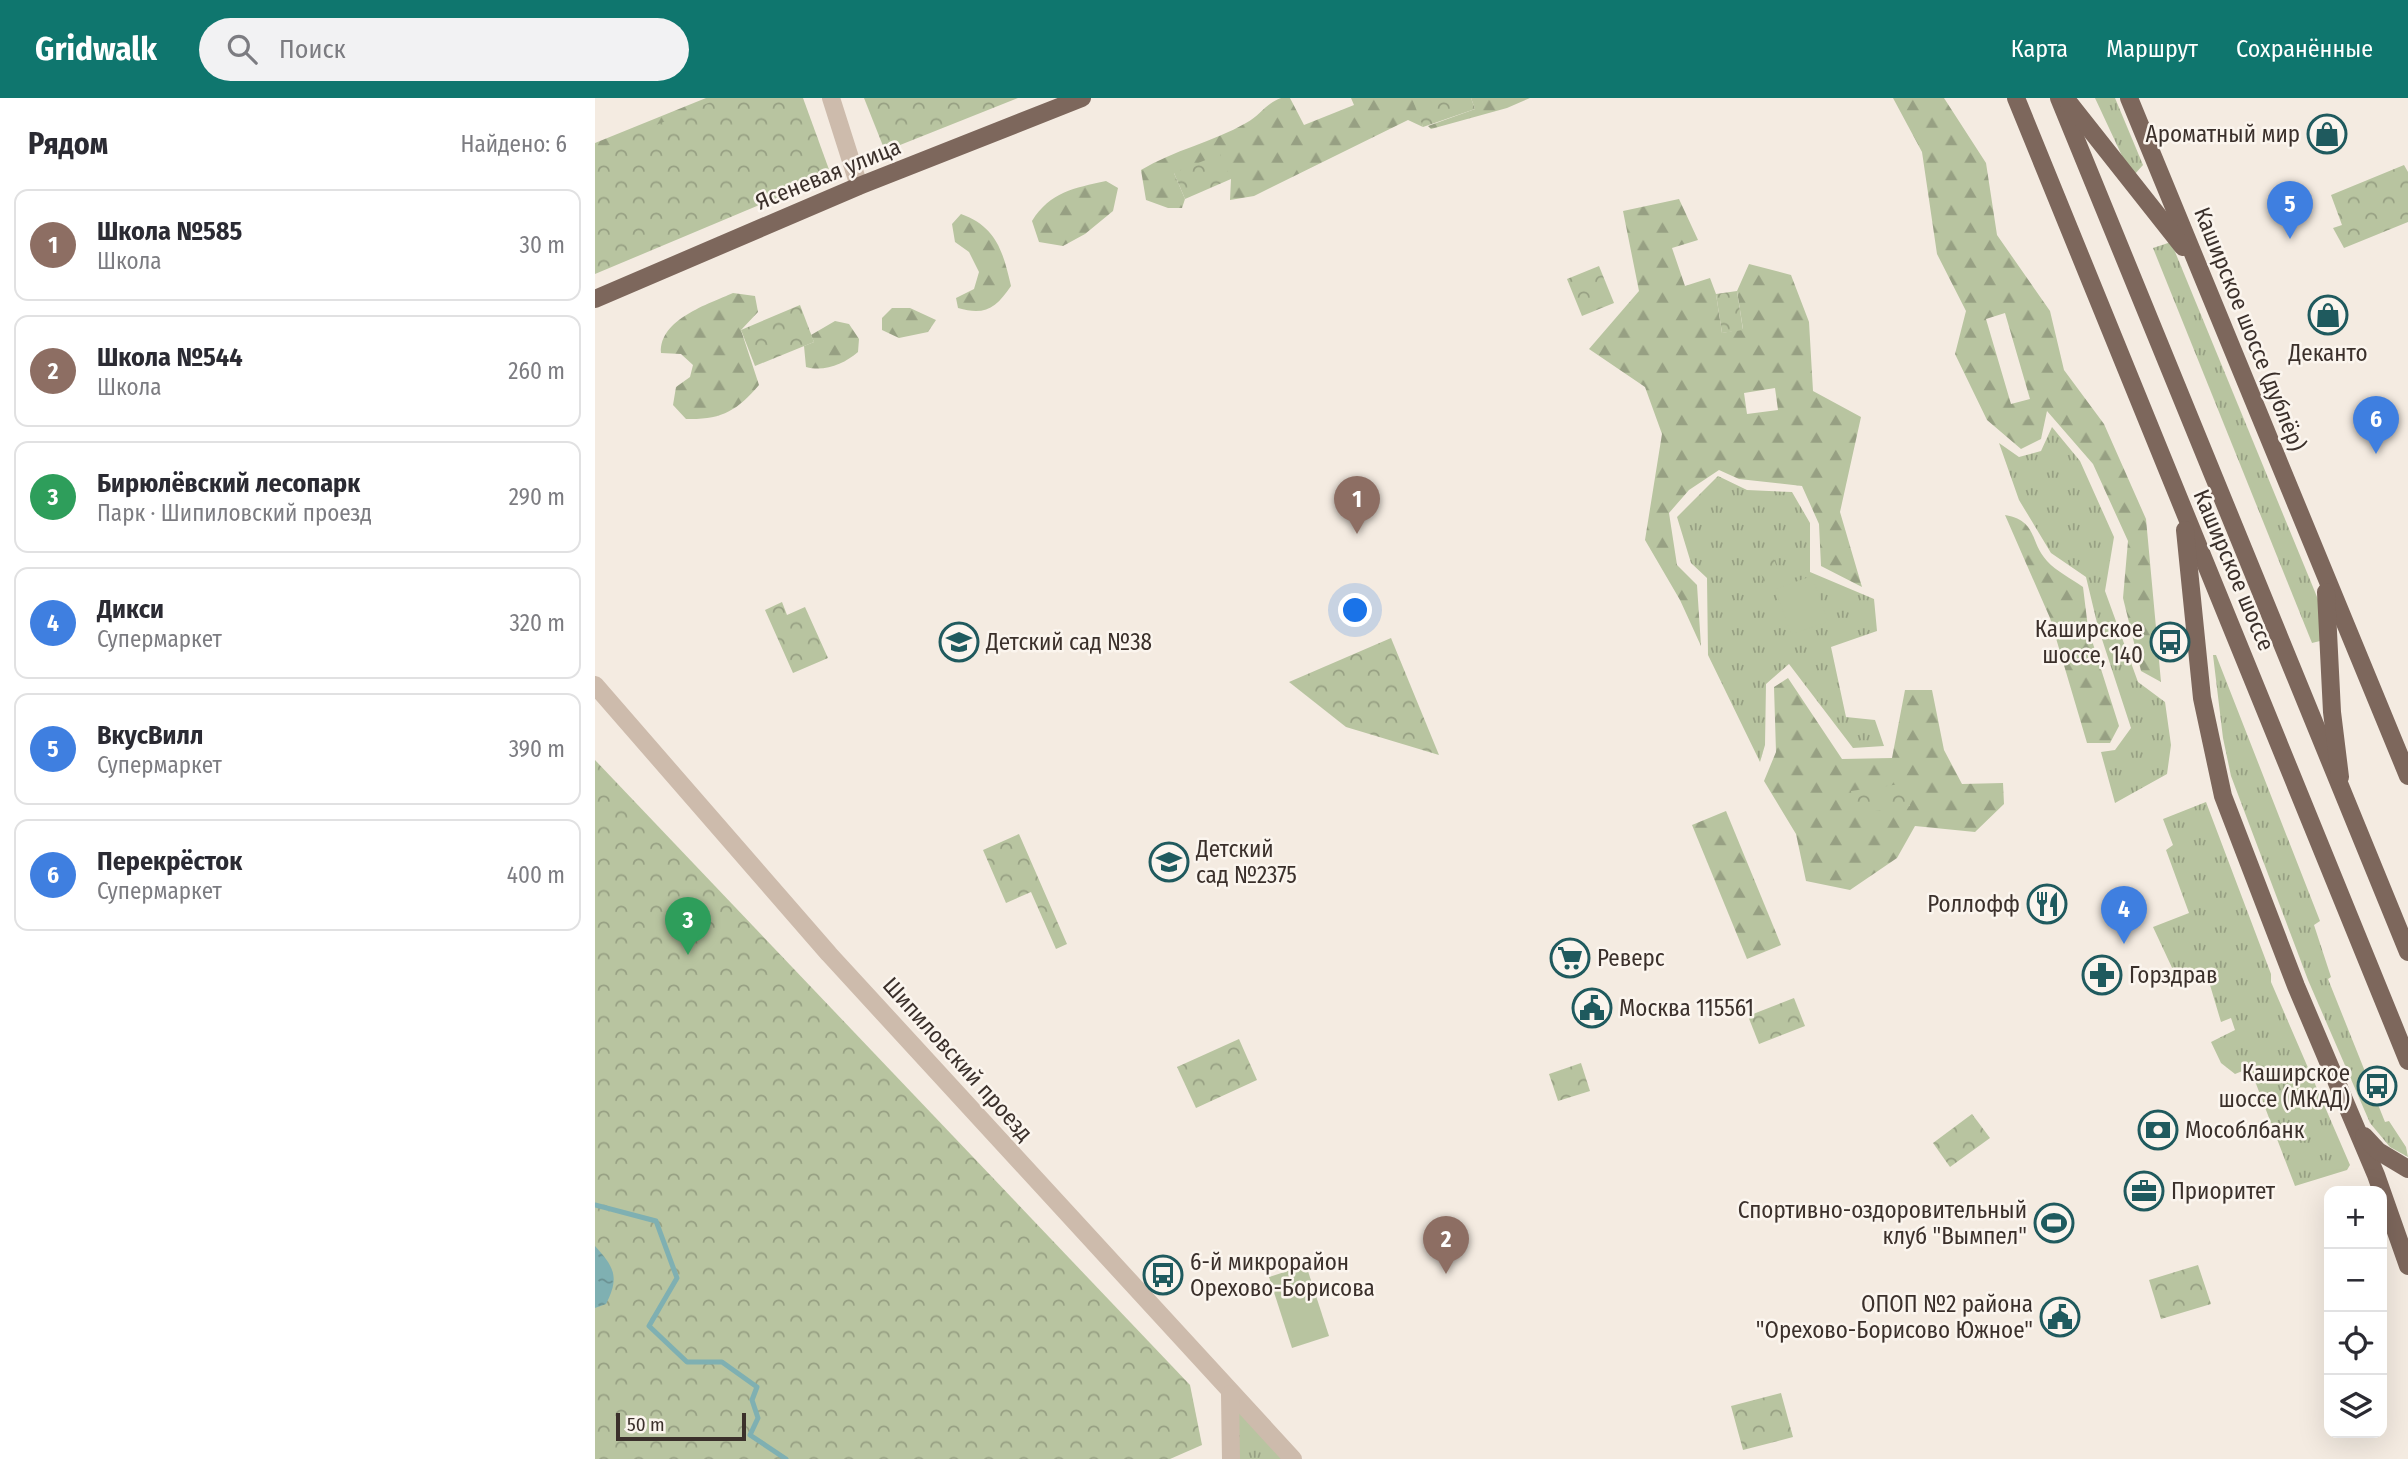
<!DOCTYPE html>
<html lang="ru">
<head>
<meta charset="utf-8">
<style>
  :root { --surface:#fff; --page:#f2f2f3; --text:#2b2b33; --muted:#7c7c81; --line:#e1e1e2; --accent:#0f766e }
  body { margin:0; font-family:"Fira Sans Condensed",sans-serif; background:var(--page); color:var(--text) }
  .controls { position:absolute; right:21px; bottom:21px; display:grid; overflow:hidden; border-radius:14px; box-shadow:0 7px 28px #0002 }
  .controls button { width:63px; height:63px; display:grid; place-items:center; padding:0; border:0; border-bottom:2px solid var(--line); background:var(--surface); color:var(--text); font:35px sans-serif }
  .scale { position:absolute; left:21px; bottom:18px; width:130px; box-sizing:border-box; padding-left:7px; border:4px solid #3b302b; border-top:0; font-size:19px; line-height:24px; white-space:nowrap; color:#3b302b; -webkit-text-stroke:5px #fbf5ee; paint-order:stroke }
  .you { position:absolute; left:761px; top:513px; width:24px; height:24px; margin:-18px; border:5px solid #fff; border-radius:50%; background:#1a73e8; box-shadow:0 0 0 10px #1a73e833 }
  .badge { display:grid; place-items:center; width:46px; height:46px; border-radius:50%; background:var(--accent); color:#fff; font-size:23px; font-weight:700 }
  .pin { position:absolute; translate:-50% -58px; filter:drop-shadow(0 2px 4px #0008) }
  .pin::after { content:''; position:absolute; top:37px; width:24px; height:21px; background:inherit; clip-path:polygon(0 0,100% 0,50% 100%) }
  .list { margin:0; padding:0; list-style:none }
  h2 { display:flex; justify-content:space-between; align-items:center; height:91px; margin:0; padding:0 28px; font-size:30px }
  h2 small { font-size:23px; font-weight:400; color:var(--muted) }
  .list li { display:grid; grid-template-columns:46px 1fr auto; gap:21px; align-items:center; box-sizing:border-box; height:112px; margin:0 14px 14px; padding:0 14px; border:2px solid var(--line); border-radius:14px }
  .list b { display:block; font-size:26px; white-space:nowrap }
  .list p { margin:0; font-size:23px; white-space:nowrap; color:var(--muted) }
  .list em { font-size:23px; font-style:normal; color:var(--muted) }
  .icon { flex:none; width:38px; height:38px; fill:none; stroke:currentColor; stroke-width:2; stroke-linecap:round; stroke-linejoin:round }
  .map { position:relative; flex:none; width:1813px; height:1361px; overflow:hidden }
  header { display:flex; align-items:center; gap:42px; box-sizing:border-box; height:98px; padding:0 35px; background:var(--accent); color:#fff }
  header strong { font-size:33px }
  nav { display:flex; gap:38px; margin-inline-start:auto; font-size:24px }
  .search { width:490px; height:63px; background:var(--page); display:flex; align-items:center; gap:18px; box-sizing:border-box; padding:0 24px; border-radius:38px; color:var(--muted); font-size:26px }
  main { display:flex }
  aside { flex:1; background:var(--surface) }
  .map>svg:first-child { display:block }
</style>
</head>
<body>
<header>
<strong>Gridwalk</strong>
<div class="search"><svg class="icon" aria-label="search" viewBox="0 0 24 24"><circle cx="10" cy="10" r="6"/><path d="M15 15l6 6"/></svg>Поиск</div>
<nav><a>Карта</a><a>Маршрут</a><a>Сохранённые</a></nav>
</header>
<main>
<aside>
<h2>Рядом<small>Найдено: 6</small></h2>
<ul class="list">
<li><span class="badge" style="background:#8d6e63">1</span><div><b>Школа №585</b><p>Школа</p></div><em>30 m</em></li>
<li><span class="badge" style="background:#8d6e63">2</span><div><b>Школа №544</b><p>Школа</p></div><em>260 m</em></li>
<li><span class="badge" style="background:#2e9e5b">3</span><div><b>Бирюлёвский лесопарк</b><p>Парк · Шипиловский проезд</p></div><em>290 m</em></li>
<li><span class="badge" style="background:#3f7fe0">4</span><div><b>Дикси</b><p>Супермаркет</p></div><em>320 m</em></li>
<li><span class="badge" style="background:#3f7fe0">5</span><div><b>ВкусВилл</b><p>Супермаркет</p></div><em>390 m</em></li>
<li><span class="badge" style="background:#3f7fe0">6</span><div><b>Перекрёсток</b><p>Супермаркет</p></div><em>400 m</em></li>
</ul>
</aside>
<div class="map">
<svg width="1813" height="1361" viewBox="0 0 1813 1361">
  <defs>
    <pattern id="grass-tufts" width="24" height="20" patternUnits="userSpaceOnUse" patternTransform="scale(1.75)"><rect width="24" height="20" fill="#b8c4a0"/><path d="M3 7l-1-3M5 7V3M7 7l1-3M15 17l-1-3M17 17v-4M19 17l1-3" fill="none" stroke="#97a083"/></pattern>
    <pattern id="forest-firs" width="22" height="20" patternUnits="userSpaceOnUse" patternTransform="scale(1.75)"><rect width="22" height="20" fill="#b8c4a0"/><path d="M5 1l3.5 6h-7zM16 11l3.5 6h-7z" fill="#97a083"/></pattern>
    <pattern id="park-crowns" width="20" height="18" patternUnits="userSpaceOnUse" patternTransform="scale(1.75)"><rect width="20" height="18" fill="#b8c4a0"/><path d="M2 6a3 3 0 1 1 6 0M12 15a3 3 0 1 1 6 0" fill="none" stroke="#97a083"/></pattern>
    <pattern id="water-ripples" width="26" height="14" patternUnits="userSpaceOnUse" patternTransform="scale(1.75)"><rect width="26" height="14" fill="#7fb0b2"/><path d="M2 4q2-2 4 0t4 0M15 11q2-2 4 0t4 0" fill="none" stroke="#699091"/></pattern>
  </defs>
  <rect width="100%" height="100%" fill="#f4ebe1"/>
  <g fill="url(#grass-tufts)">
    <polygon points="1500,0 1520,0 1548,67 1539,77 1535,75"/>
    <polygon points="1576,144 1727,511 1729,542 1717,545 1558,150"/>
    <polygon points="1457,329 1485,363 1519,439 1510,493 1543,584 1570,604 1576,647 1572,676 1520,705 1506,654 1520,652 1536,630 1503,529 1491,479 1456,455 1424,402 1404,345 1424,359 1446,353"/>
    <polygon points="1123,378 1152,392 1197,394 1215,425 1215,474 1279,501 1282,533 1236,549 1251,619 1280,622 1289,648 1258,650 1194,566 1171,586 1170,647 1165,664 1113,557 1112,480 1096,465 1082,419"/>
    <polygon points="1618,557 1621,557 1725,823 1719,827 1736,879 1733,881 1771,976 1766,979 1771,990 1776,989 1790,1024 1794,1023 1811,1049 1813,1059 1795,1049 1775,1025 1713,882 1636,678 1628,640"/>
    <polygon points="1611,704 1676,876 1676,884 1755,1067 1752,1072 1700,1088 1655,970 1640,976 1626,965 1616,944 1640,932 1636,920 1626,924 1612,877 1579,874 1558,829 1594,815 1571,752 1578,747 1568,721"/>
    <polygon points="635,1296 698,1361 636,1361"/>
  </g>
  <g fill="url(#forest-firs)" fill-rule="evenodd">
    <polygon points="111,0 150,0 0,65 0,45"/>
    <path d="M 686,0 L 695,0 L 709,27 L 759,7 L 756,0 L 819,0 L 828,29 L 813,22 L 659,98 L 635,102 L 636,81 L 579,75 L 590,101 L 587,110 L 573,110 L 551,102 L 546,72 C 579,52 618,44 651,25 C 665,18 670,6 686,0 Z"/>
    <polygon points="876,0 935,0 912,10 836,31 833,28 880,11"/>
    <path d="M 1298,0 L 1349,0 L 1391,65 L 1402,137 L 1455,213 L 1469,272 L 1509,326 L 1551,421 L 1566,584 L 1546,573 L 1528,500 L 1533,443 L 1498,366 L 1452,313 L 1446,341 L 1426,351 L 1392,322 L 1360,256 L 1371,213 L 1342,156 L 1327,54 ZM 1410,215 L 1435,301 L 1416,306 L 1391,221 Z"/>
    <path d="M 511,83 L 523,90 L 518,113 L 490,136 L 468,148 L 444,144 L 437,123 C 455,94 479,90 511,83 Z"/>
    <path d="M 1084,101 L 1103,142 L 1077,150 L 1090,188 L 1115,180 L 1121,196 L 1127,235 L 1148,231 L 1142,193 L 1154,166 L 1196,177 L 1214,224 L 1218,293 L 1266,319 L 1245,414 L 1267,489 L 1226,468 L 1224,426 L 1207,388 L 1144,381 L 1124,372 L 1094,392 L 1074,415 L 1082,467 L 1102,487 L 1106,548 L 1085,502 L 1050,442 L 1067,336 L 1050,289 L 994,251 L 1044,193 L 1028,113 ZM 1180,290 L 1183,312 L 1152,316 L 1149,295 Z"/>
    <path d="M 366,116 C 402,129 408,154 416,188 C 401,210 390,218 363,210 L 361,200 L 379,191 L 384,174 L 374,154 L 360,144 L 357,126 Z"/>
    <path d="M 138,195 L 160,198 L 163,214 L 146,232 L 164,287 C 142,313 126,322 91,321 L 78,307 L 81,289 L 95,279 L 98,267 L 86,256 L 66,255 C 64,221 114,206 138,195 Z"/>
    <polygon points="297,210 315,210 341,222 333,234 304,240 287,232 287,220"/>
    <path d="M 240,223 L 254,226 L 264,241 L 263,254 C 249,266 230,274 211,269 L 209,248 L 219,244 L 216,237 Z"/>
    <path d="M 1410,417 C 1443,423 1434,443 1452,463 C 1461,473 1477,481 1488,489 L 1493,530 L 1524,628 L 1515,645 L 1492,645 L 1455,520 Z"/>
    <polygon points="1193,580 1247,661 1297,660 1310,592 1337,592 1349,652 1367,686 1408,685 1409,706 1380,734 1320,728 1302,760 1255,792 1211,783 1201,736 1169,683 1181,654 1179,589"/>
    <polygon points="1131,713 1186,847 1152,861 1097,727"/>
  </g>
  <g fill="url(#park-crowns)">
    <polygon points="125,0 208,0 236,77 0,176 0,53"/>
    <polygon points="269,0 423,0 290,53"/>
    <polygon points="817,0 876,0 880,11 828,29"/>
    <polygon points="625,56 636,81 590,101 579,75"/>
    <polygon points="1809,67 1813,74 1813,124 1749,150 1738,130 1747,127 1736,97"/>
    <polygon points="1004,168 1019,205 987,218 972,181"/>
    <polygon points="1142,193 1148,232 1127,235 1121,196"/>
    <polygon points="205,207 219,244 160,268 146,232"/>
    <polygon points="1179,461 1186,483 1170,488 1163,466"/>
    <polygon points="187,504 192,517 210,509 233,560 198,575 170,512"/>
    <polygon points="796,540 844,657 751,629 694,584"/>
    <polygon points="0,662 595,1287 607,1347 575,1361 0,1361"/>
    <polygon points="1312,685 1315,708 1259,716 1256,693"/>
    <polygon points="424,736 472,846 461,851 436,794 411,805 388,752"/>
    <polygon points="1199,900 1210,928 1164,946 1153,918"/>
    <polygon points="644,941 662,982 601,1010 582,969"/>
    <polygon points="986,965 995,993 963,1003 954,976"/>
    <polygon points="1377,1016 1395,1040 1355,1069 1338,1045"/>
    <polygon points="1603,1167 1616,1206 1566,1221 1554,1182"/>
    <polygon points="1186,1295 1198,1339 1148,1352 1136,1308"/>
  </g>
  <g fill="#b8c4a0">
    <polygon points="1217,478 1233,524 1196,536 1180,491"/>
    <polygon points="711,1167 734,1238 697,1250 674,1179"/>
  </g>
  <path fill="url(#water-ripples)" d="M 0,1148 C 19,1169 25,1179 11,1206 L 0,1210 Z"/>
  <g fill="none" stroke-linecap="round" stroke-linejoin="round">
    <polyline stroke="#7fb0b2" stroke-width="5" points="0,1107 61,1123 82,1180 54,1228 92,1264 127,1264 162,1289 157,1302 163,1320 155,1337 191,1361"/>
    <g stroke="#cdbbac" stroke-width="18">
      <polyline points="236,0 264,88"/>
      <polyline points="0,587 234,856 698,1361"/>
      <polyline points="635,1296 636,1361"/>
    </g>
    <g stroke="#7d675c" stroke-width="18">
      <polyline points="1421,0 1813,963"/>
      <polyline points="1464,0 1813,854"/>
      <polyline points="1534,0 1813,678"/>
      <polyline points="1471,1 1588,149"/>
      <polyline points="0,201 264,88 487,0"/>
      <polyline points="1590,432 1607,600 1628,698 1701,888 1781,1077 1813,1168"/>
      <polyline points="1731,494 1737,614 1745,679"/>
      <polyline points="1769,1038 1783,1053 1813,1071"/>
    </g>
  </g>
  <defs>
    <symbol id="shop-ring" viewBox="-11 -11 22 22"><circle r="9.5" fill="#fbf5ee" stroke="#1f5a5e" stroke-width="1.5"/><path d="M-5-2.5h2.3a2.7 3.5 0 0 1 5.4 0H5L5.5 6h-11ZM-1.5-2.5h3a1.5 2.3 0 0 0-3 0Z" fill="#1f5a5e"/></symbol>
    <symbol id="school-ring" viewBox="-11 -11 22 22"><circle r="9.5" fill="#fbf5ee" stroke="#1f5a5e" stroke-width="1.5"/><path d="M0-5L7-2L0 1L-7-2ZM-4 1L0 2.5L4 1V4Q0 6-4 4Z" fill="#1f5a5e"/></symbol>
    <symbol id="bus-ring" viewBox="-11 -11 22 22"><circle r="9.5" fill="#fbf5ee" stroke="#1f5a5e" stroke-width="1.5"/><path d="M-5-6H5V4H4V6H2V4H-2V6H-4V4H-5ZM-3.5-4V0h7V-4ZM-3.5 1.2v1.5H-2V1.2ZM2 1.2v1.5H3.5V1.2Z" fill="#1f5a5e"/></symbol>
    <symbol id="restaurant-ring" viewBox="-11 -11 22 22"><circle r="9.5" fill="#fbf5ee" stroke="#1f5a5e" stroke-width="1.5"/><path d="M-5-6h1v4h1v-4h1v4h1v-4h1v5L-1.5 .5V6h-2V.5L-5-1ZM5-6V6H3V1.5H1.5Q1.5-4 5-6Z" fill="#1f5a5e"/></symbol>
    <symbol id="supermarket-ring" viewBox="-11 -11 22 22"><circle r="9.5" fill="#fbf5ee" stroke="#1f5a5e" stroke-width="1.5"/><path d="M-6-5.5h2.5l.6 2H6L4.5 2H-2.5L-4.4-4H-6ZM-1.5 3.2a1.3 1.3 0 1 0 .1 0ZM3 3.2a1.3 1.3 0 1 0 .1 0Z" fill="#1f5a5e"/></symbol>
    <symbol id="pharmacy-ring" viewBox="-11 -11 22 22"><circle r="9.5" fill="#fbf5ee" stroke="#1f5a5e" stroke-width="1.5"/><path d="M-2-6h4v4h4v4h-4v4h-4v-4h-4v-4h4Z" fill="#1f5a5e"/></symbol>
    <symbol id="civic-ring" viewBox="-11 -11 22 22"><circle r="9.5" fill="#fbf5ee" stroke="#1f5a5e" stroke-width="1.5"/><path d="M-.6-6.5H3V-4.5H.6V-3L4-1V1h2V6H-6V1h2V-1L-.6-3ZM-1.2 2.5V6h2.4V2.5Z" fill="#1f5a5e"/></symbol>
    <symbol id="bank-ring" viewBox="-11 -11 22 22"><circle r="9.5" fill="#fbf5ee" stroke="#1f5a5e" stroke-width="1.5"/><path d="M-6-4H6V4H-6ZM0-2.3a2.3 2.3 0 1 0 0 4.6a2.3 2.3 0 1 0 0-4.6Z" fill="#1f5a5e"/></symbol>
    <symbol id="office-ring" viewBox="-11 -11 22 22"><circle r="9.5" fill="#fbf5ee" stroke="#1f5a5e" stroke-width="1.5"/><path d="M-6-3h4V-5.5h4V-3h4V5H-6ZM-1-4.5V-3h2v-1.5ZM-6 0V1H6V0Z" fill="#1f5a5e"/></symbol>
    <symbol id="stadium-ring" viewBox="-11 -11 22 22"><circle r="9.5" fill="#fbf5ee" stroke="#1f5a5e" stroke-width="1.5"/><path d="M0-5a6.5 5 0 1 0 0 10a6.5 5 0 1 0 0-10ZM-3.5-1.8h7v3.6h-7Z" fill="#1f5a5e"/></symbol>
  </defs>
  <g fill-rule="evenodd">
    <use href="#shop-ring" x="1710" y="14" width="44" height="44"/>
    <use href="#shop-ring" x="1711" y="195" width="44" height="44"/>
    <use href="#school-ring" x="342" y="522" width="44" height="44"/>
    <use href="#bus-ring" x="1553" y="522" width="44" height="44"/>
    <use href="#school-ring" x="552" y="742" width="44" height="44"/>
    <use href="#restaurant-ring" x="1430" y="784" width="44" height="44"/>
    <use href="#supermarket-ring" x="953" y="838" width="44" height="44"/>
    <use href="#pharmacy-ring" x="1485" y="855" width="44" height="44"/>
    <use href="#civic-ring" x="975" y="888" width="44" height="44"/>
    <use href="#bus-ring" x="1760" y="966" width="44" height="44"/>
    <use href="#bank-ring" x="1541" y="1010" width="44" height="44"/>
    <use href="#office-ring" x="1527" y="1071" width="44" height="44"/>
    <use href="#stadium-ring" x="1437" y="1103" width="44" height="44"/>
    <use href="#bus-ring" x="546" y="1155" width="44" height="44"/>
    <use href="#civic-ring" x="1443" y="1197" width="44" height="44"/>
  </g>
  <g text-anchor="middle" stroke-width="5" stroke-linejoin="round" paint-order="stroke">
    <g font-size="23" fill="#3b302b" stroke="#fbf5ee" text-anchor="start">
      <text x="1705" y="44" text-anchor="end">Ароматный мир</text>
      <text x="1733" y="263" text-anchor="middle">Деканто</text>
      <text x="1548" y="539" text-anchor="end">Каширское<tspan x="1548" dy="26">шоссе, 140</tspan></text>
      <text x="391" y="552">Детский сад №38</text>
      <text x="601" y="759">Детский<tspan x="601" dy="26">сад №2375</tspan></text>
      <text x="1425" y="814" text-anchor="end">Роллофф</text>
      <text x="1002" y="868">Реверс</text>
      <text x="1534" y="885">Горздрав</text>
      <text x="1024" y="918">Москва 115561</text>
      <text x="1755" y="983" text-anchor="end">Каширское<tspan x="1755" dy="26">шоссе (МКАД)</tspan></text>
      <text x="1590" y="1040">Мособлбанк</text>
      <text x="1576" y="1101">Приоритет</text>
      <text x="1432" y="1120" text-anchor="end">Спортивно-оздоровительный<tspan x="1432" dy="26">клуб "Вымпел"</tspan></text>
      <text x="595" y="1172">6-й микрорайон<tspan x="595" dy="26">Орехово-Борисова</tspan></text>
      <text x="1438" y="1214" text-anchor="end">ОПОП №2 района<tspan x="1438" dy="26">"Орехово-Борисово Южное"</tspan></text>
    </g>
    <g font-size="23" fill="#3b302b" stroke="#fbf5ee">
      <text transform="translate(233 76) rotate(-22)" y="8">Ясеневая улица</text>
      <text transform="translate(1655 231) rotate(68)" y="8">Каширское шоссе (дублёр)</text>
      <text transform="translate(1639 472) rotate(67)" y="8">Каширское шоссе</text>
      <text transform="translate(363 961) rotate(48)" y="8">Шипиловский проезд</text>
    </g>
  </g>
</svg>
<div class="controls">
<button>+</button>
<button>−</button>
<button><svg class="icon" aria-label="locate" viewBox="0 0 24 24"><circle cx="12" cy="12" r="6"/><path d="M12 2v4M12 18v4M2 12h4M18 12h4"/></svg></button>
<button><svg class="icon" aria-label="layers" viewBox="0 0 24 24"><path d="M12 4l9 5-9 5-9-5zM3 14l9 5 9-5"/></svg></button>
</div>
<div class="scale">50 m</div>
<div class="you"></div>
<div class="pin badge" style="left:762px;top:436px;background:#8d6e63">1</div>
<div class="pin badge" style="left:851px;top:1176px;background:#8d6e63">2</div>
<div class="pin badge" style="left:93px;top:857px;background:#2e9e5b">3</div>
<div class="pin badge" style="left:1529px;top:846px;background:#3f7fe0">4</div>
<div class="pin badge" style="left:1695px;top:141px;background:#3f7fe0">5</div>
<div class="pin badge" style="left:1781px;top:356px;background:#3f7fe0">6</div>
</div>
</main>
</body>
</html>
